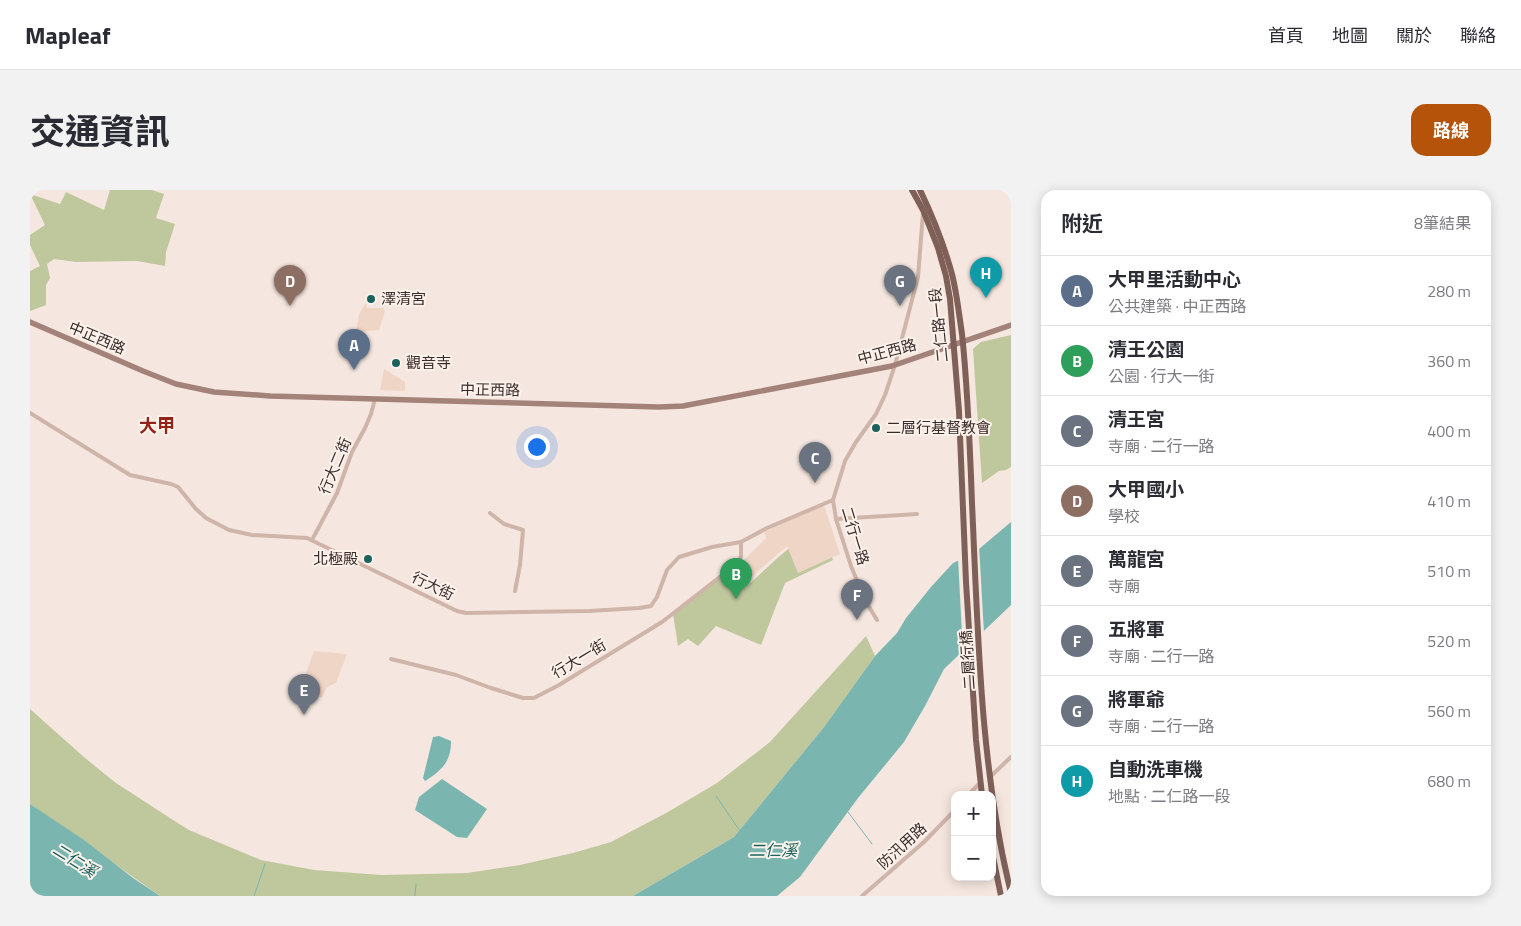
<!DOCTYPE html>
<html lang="zh-TW">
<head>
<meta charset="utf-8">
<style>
  :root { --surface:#fff; --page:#f2f2f3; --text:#2b2b33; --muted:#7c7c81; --line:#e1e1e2; --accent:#b45309 }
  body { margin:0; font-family:"Titillium Web","Noto Sans TC",sans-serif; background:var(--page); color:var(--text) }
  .controls { position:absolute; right:15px; bottom:15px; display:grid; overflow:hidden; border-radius:10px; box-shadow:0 2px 12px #0003 }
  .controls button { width:45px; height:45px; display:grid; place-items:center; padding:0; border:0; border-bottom:1px solid var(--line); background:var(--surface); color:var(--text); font:25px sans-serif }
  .you { position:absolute; left:506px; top:256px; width:18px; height:18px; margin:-12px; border:4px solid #fff; border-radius:50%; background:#1a73e8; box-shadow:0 0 0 8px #1a73e833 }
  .badge { display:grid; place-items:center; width:32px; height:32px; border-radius:50%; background:var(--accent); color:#fff; font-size:16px; font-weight:700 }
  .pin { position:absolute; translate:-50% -41px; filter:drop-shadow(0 1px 2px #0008) }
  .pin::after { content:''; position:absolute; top:26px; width:18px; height:15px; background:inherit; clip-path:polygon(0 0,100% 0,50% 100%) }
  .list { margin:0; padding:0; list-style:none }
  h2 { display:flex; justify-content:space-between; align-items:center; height:65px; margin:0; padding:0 20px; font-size:21px }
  h2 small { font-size:16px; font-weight:400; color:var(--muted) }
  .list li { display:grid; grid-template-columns:32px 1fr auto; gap:15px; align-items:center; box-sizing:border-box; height:70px; padding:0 20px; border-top:1px solid var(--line) }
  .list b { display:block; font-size:19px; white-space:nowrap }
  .list p { margin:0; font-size:16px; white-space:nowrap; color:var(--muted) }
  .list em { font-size:16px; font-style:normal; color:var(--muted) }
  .map { position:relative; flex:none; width:981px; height:706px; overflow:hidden; border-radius:15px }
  header { display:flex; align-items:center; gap:30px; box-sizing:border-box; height:70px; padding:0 25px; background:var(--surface); border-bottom:1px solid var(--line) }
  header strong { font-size:24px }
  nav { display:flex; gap:28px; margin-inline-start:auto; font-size:18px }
  .intro { display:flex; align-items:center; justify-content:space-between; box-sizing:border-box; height:120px; padding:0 30px }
  h1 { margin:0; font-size:35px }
  .button { padding:12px 22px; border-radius:15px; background:var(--accent); color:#fff; font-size:18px; font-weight:700 }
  main { display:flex; gap:30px; padding:0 30px }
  aside { flex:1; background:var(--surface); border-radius:15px; box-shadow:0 2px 12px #0003 }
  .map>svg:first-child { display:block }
</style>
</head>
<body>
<header>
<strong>Mapleaf</strong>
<nav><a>首頁</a><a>地圖</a><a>關於</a><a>聯絡</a></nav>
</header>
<div class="intro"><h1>交通資訊</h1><a class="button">路線</a></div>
<main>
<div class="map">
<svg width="981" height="706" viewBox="0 0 981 706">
  <rect width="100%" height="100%" fill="#f5e7df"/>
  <g fill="#bfc79d">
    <polygon points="80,0 122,0 134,4 126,28 145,34 136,62 135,76 107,71 46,72 24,69 17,74 20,88 16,95 16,115 0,121 0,81 10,76 0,55 0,45 15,35 0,4 30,14 36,2 74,20"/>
    <polygon points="981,145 981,277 976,280 969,281 952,293 943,159 951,152"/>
    <path d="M 792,335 L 803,370 L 755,393 L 731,455 L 686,436 L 668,456 L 658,449 L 648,456 L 643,424 L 695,384 L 710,379 L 715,398 C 740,375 763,352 792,335 Z"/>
    <polygon points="836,446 845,466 794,537 704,647 603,706 130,706 0,614 0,519 55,568 86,593 140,628 159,640 231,670 284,680 352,685 437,683 490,675 543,663 581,652 638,622 687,593 740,552"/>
  </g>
  <g fill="#efd5c5">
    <polygon points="336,112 337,118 353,118 355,121 349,140 326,142 329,125"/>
    <polygon points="354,179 375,192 375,201 350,200"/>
    <polygon points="794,315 810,364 768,383 757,356 719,389 715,369 736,348 734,342 766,326"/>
    <polygon points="284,461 317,464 306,493 297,497 292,508 270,500"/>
  </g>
  <g fill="#7ab6af">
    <polygon points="981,332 981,415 914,479 895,516 874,552 828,608 770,687 747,706 603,706 704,647 794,537 845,466 867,443 876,428 901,397 923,373 943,364"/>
    <path d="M 409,546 L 421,551 C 421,572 412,580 395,591 L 393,588 L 403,547 Z"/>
    <polygon points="412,589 457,619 437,648 427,647 385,620 389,607"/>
    <polygon points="0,614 54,650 103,688 130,706 0,706"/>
  </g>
  <polygon fill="#f5e7df" points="949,355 954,443 933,463 928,368 941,362"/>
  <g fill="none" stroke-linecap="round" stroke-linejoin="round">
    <g stroke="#7ab6af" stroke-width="1">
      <polyline points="686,606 710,641"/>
      <polyline points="818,622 842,654"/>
      <polyline points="224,706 235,674"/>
      <polyline points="385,706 386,694"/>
    </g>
    <g stroke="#cfb4a9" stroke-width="4">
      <polyline points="0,223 100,285 141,294 148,297 166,319 176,328 199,340 222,345 277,348 427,421 436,423 559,421 609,418 621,416 627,407 637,380 649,367 682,357 711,352 737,338 803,310"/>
      <polyline points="460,323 474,334 493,340 490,375 485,401"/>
      <polyline points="806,329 887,324"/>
      <polyline points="282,350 307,303 322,262 335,238 341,224 345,209"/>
      <polyline points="847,430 835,410 821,376 806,329 803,310 815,271 826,252 846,224 855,205 865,175 888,87 893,23"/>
      <polyline points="361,469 426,485 461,498 493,508 504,508 529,495 632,432 709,372 711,366 711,352"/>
      <polyline points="960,587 981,567"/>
      <polyline points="938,605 950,593"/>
      <polyline points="832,706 894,652 925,620"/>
    </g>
    <polyline stroke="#a3827a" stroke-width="5.5" points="0,132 113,181 146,194 184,202 240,206 629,217 653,216 862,176 981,135"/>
    <g stroke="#7f6059" stroke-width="6">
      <polyline points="882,0 893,20 908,58 916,86 920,109 929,221 936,392 946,550 952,605"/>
      <path d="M 890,0 C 903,27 914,55 922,84 C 927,104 929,124 932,144 C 938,200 940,257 942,313 C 948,442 950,578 981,703"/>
      <polyline points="962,662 971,706"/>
    </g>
  </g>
  <g fill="#1a625c" stroke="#fcf2ec" stroke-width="2">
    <circle cx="341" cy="109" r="5"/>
    <circle cx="366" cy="173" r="5"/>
    <circle cx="846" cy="238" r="5"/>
    <circle cx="338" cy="369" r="5"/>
  </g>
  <g text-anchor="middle" stroke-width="4" stroke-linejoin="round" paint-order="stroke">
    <g font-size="15" fill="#3c2c29" stroke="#fcf2ec" text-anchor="start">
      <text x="351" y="114">澤清宮</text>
      <text x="376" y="178">觀音寺</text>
      <text x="856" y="243">二層行基督教會</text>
      <text x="328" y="374" text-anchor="end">北極殿</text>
    </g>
    <g font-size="15" fill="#3c2c29" stroke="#fcf2ec">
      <text transform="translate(909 135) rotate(-96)" y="5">二仁路一段</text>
      <text transform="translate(67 148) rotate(23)" y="5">中正西路</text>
      <text transform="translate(857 162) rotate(-15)" y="5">中正西路</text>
      <text transform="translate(460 200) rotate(1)" y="5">中正西路</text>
      <text transform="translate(305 276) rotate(-67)" y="5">行大二街</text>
      <text transform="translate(825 346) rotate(73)" y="5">二行一路</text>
      <text transform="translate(403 396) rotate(26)" y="5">行大街</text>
      <text transform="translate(549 469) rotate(-31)" y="5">行大一街</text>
      <text transform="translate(938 470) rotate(-94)" y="5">二層行橋</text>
      <text transform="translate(872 656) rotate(-43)" y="5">防汛用路</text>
    </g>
    <g font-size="16" font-style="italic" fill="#1a625c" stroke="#fcf2ec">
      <text x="743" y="666">二仁溪</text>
      <text transform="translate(45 670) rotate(32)" y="6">二仁溪</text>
    </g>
    <g font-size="18" font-weight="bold" fill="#94241a" stroke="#fcf2ec">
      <text x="127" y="242">大甲</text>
    </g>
  </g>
</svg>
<div class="controls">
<button>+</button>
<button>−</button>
</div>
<div class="you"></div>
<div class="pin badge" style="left:324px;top:180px;background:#5c6f8a">A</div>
<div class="pin badge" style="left:706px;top:409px;background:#2e9e5b">B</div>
<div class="pin badge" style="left:785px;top:293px;background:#6b7280">C</div>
<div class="pin badge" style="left:260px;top:116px;background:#8d6e63">D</div>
<div class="pin badge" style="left:274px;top:525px;background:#6b7280">E</div>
<div class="pin badge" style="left:827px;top:430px;background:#6b7280">F</div>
<div class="pin badge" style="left:870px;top:116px;background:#6b7280">G</div>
<div class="pin badge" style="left:956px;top:108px;background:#0f9aa8">H</div>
</div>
<aside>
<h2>附近<small>8筆結果</small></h2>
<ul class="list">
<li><span class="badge" style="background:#5c6f8a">A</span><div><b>大甲里活動中心</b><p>公共建築 · 中正西路</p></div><em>280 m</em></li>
<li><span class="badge" style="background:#2e9e5b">B</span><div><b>清王公園</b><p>公園 · 行大一街</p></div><em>360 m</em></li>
<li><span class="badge" style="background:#6b7280">C</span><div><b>清王宮</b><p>寺廟 · 二行一路</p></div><em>400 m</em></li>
<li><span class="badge" style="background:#8d6e63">D</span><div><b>大甲國小</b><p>學校</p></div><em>410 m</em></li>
<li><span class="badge" style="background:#6b7280">E</span><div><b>萬龍宮</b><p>寺廟</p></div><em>510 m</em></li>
<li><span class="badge" style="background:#6b7280">F</span><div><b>五將軍</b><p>寺廟 · 二行一路</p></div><em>520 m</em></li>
<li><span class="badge" style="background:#6b7280">G</span><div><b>將軍爺</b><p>寺廟 · 二行一路</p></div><em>560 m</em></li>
<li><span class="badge" style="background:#0f9aa8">H</span><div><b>自動洗車機</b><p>地點 · 二仁路一段</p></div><em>680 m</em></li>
</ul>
</aside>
</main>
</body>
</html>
